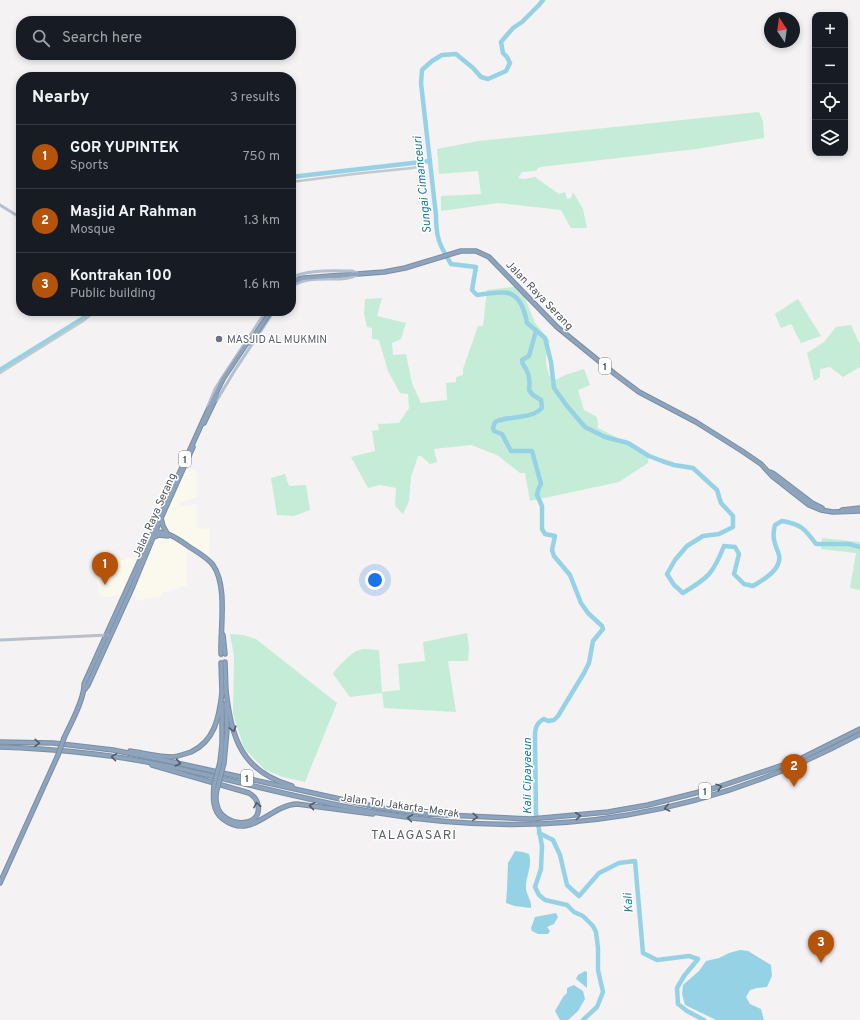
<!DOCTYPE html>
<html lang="en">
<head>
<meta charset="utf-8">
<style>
  :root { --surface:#171b24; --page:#242831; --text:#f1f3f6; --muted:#9ea1a6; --line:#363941; --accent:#b45309 }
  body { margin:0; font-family:Overpass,sans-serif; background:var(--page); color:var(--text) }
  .controls { position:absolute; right:12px; top:12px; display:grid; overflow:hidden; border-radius:8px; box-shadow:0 2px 6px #0003 }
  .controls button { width:36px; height:36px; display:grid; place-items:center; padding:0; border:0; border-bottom:1px solid var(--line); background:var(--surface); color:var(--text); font:20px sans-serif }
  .compass { position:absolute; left:764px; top:12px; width:36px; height:36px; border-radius:50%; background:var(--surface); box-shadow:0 2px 6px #0003; rotate:347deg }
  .you { position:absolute; left:375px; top:580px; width:14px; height:14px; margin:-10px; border:3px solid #fff; border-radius:50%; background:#1a73e8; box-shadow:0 0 0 6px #1a73e833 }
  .badge { display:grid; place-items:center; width:26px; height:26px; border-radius:50%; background:var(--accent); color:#fff; font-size:13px; font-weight:700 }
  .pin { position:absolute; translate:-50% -33px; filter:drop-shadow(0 1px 2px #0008) }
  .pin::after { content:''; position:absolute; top:21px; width:14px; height:12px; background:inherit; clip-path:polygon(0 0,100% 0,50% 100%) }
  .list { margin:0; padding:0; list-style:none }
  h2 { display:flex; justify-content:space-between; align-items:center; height:52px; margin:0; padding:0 16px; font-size:17px }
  h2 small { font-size:13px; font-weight:400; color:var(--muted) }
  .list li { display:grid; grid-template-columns:26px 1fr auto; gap:12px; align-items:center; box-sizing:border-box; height:64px; padding:0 16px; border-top:1px solid var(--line) }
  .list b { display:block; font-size:15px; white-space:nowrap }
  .list p { margin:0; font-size:13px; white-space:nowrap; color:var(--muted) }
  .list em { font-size:13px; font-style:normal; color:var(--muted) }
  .icon { flex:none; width:22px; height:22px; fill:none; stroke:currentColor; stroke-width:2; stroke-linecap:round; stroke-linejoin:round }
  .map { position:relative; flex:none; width:860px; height:1020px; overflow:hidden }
  .search { position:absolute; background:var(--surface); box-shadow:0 2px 6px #0003; left:16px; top:16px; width:280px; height:44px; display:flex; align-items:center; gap:10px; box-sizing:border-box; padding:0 14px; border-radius:16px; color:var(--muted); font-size:15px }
  .panel { position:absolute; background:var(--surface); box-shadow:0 2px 6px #0003; left:16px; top:72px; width:280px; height:244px; border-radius:16px }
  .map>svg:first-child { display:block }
</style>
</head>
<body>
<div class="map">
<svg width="860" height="1020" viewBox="0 0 860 1020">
  <rect width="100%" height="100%" fill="#f4f2f2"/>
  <polygon fill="#fbf8ee" points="180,470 197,470 197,497 181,502 180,507 197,504 197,528 210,529 209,560 187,547 187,585 162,593 162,596 137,601 133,593 108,597 101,597 95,576 109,571 106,564 118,560 124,560 128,557 140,559"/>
  <g fill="#c5ecd6">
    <polygon points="759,112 763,121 764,138 696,149 540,167 535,171 522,172 518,178 525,179 535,177 559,194 565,192 567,199 571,198 573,192 583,209 587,228 571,228 561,210 498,203 441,211 441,196 481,194 478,171 439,174 437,149 478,141"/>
    <path d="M 520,286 L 535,323 L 550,341 C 544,360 545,364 552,382 L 565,375 L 584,369 L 590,385 L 578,390 L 584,410 L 597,417 L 598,428 L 649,454 L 648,463 L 619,482 L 530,501 L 525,473 L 520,473 L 497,455 L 471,445 L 434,449 L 437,462 L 430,464 L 421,456 L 418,456 L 411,477 L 409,501 L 403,514 L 395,506 L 396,488 L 380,485 L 368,488 L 351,457 L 375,451 L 372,431 L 379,430 L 378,424 L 399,423 L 409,408 L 408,394 L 400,393 L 388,371 L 379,340 L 372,339 L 372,328 L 367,327 L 364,314 L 365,299 L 382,298 L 377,316 L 406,323 L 401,339 L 392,343 L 393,355 L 406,354 L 412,383 L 421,403 L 447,400 L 446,383 L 456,382 L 456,377 L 463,375 L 463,369 L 478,326 L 483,326 L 487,290 Z"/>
    <polygon points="798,299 821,336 801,343 791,324 781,328 775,314"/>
    <polygon points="851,325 860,345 860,367 843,377 830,367 820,369 820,377 814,381 807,353 824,342 836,327"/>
    <polygon points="285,474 289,486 306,485 310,510 294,516 277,515 271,478"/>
    <polygon points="822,538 860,542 860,590 850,588 856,553 821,549"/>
    <path d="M 467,633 L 469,647 L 468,661 L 448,661 L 456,712 L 384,708 L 382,693 L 350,697 L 333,674 C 337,667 352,652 359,650 C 365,648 373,650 379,650 L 382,692 L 400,690 L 398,664 L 425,661 L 423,642 Z"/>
    <polygon points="230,634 243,635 256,639 337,703 305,782 283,777 265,770 244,748 233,714 234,656"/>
  </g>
  <g fill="#96d2e5">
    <path d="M 515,851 L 523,852 L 529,854 C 533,865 525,878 526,889 C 527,896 532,901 531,908 L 515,906 L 506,903 L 507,889 L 508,863 Z"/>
    <polygon points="556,913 558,917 554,924 547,927 550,931 548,934 538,934 532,931 531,928 535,917"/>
    <polygon points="740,950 748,951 771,965 772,976 767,987 757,988 750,990 746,997 750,1004 761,1009 764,1020 716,1020 685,1005 682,994 683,985 699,971 706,961 719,958 729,953"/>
    <polygon points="585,971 587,972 587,988 576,979 578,975"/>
    <polygon points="574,985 583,991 585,999 578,1011 568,1020 560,1020 555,1011 563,997 567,993 567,988"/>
  </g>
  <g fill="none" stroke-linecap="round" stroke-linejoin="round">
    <g stroke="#96d2e5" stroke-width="4.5">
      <path d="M 543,0 L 539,5 L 522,22 L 513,28 L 501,42 L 503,53 L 507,57 L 510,63 L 506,71 L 488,79 L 481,77 L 473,68 L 456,54 L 442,55 L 432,61 L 422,70 L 421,83 L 436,215 C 436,238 439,244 451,264 L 476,267 L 472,290 L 477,295 C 485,294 500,291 508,293 C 521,296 525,312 527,323 L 545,338 L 551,362 L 554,388 L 567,406 L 585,427 L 605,437 L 628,443 L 649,456 L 662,461 L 674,465 L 693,468 L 717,490 L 721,503 L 733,516 L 733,527 L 719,534 L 703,536 L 687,546 L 675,560 L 667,574 L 674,585 L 683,593 C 708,578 713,574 724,546 L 735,547 L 739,554 L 734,574 L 744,584 L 753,586 C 763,580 785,568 778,552 C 774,542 772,536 775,525 L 782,521 C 801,524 805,529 816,544 L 849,544 L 860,547"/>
      <polyline points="291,177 430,161"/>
      <path d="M 536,331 L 529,356 L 522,360 C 522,365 524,365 526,369 C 530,376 530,383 529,390 L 533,395 L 541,400 L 542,408 C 530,420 510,415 495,422 L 493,428 L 494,431 L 502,434 L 511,451 L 532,451 L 541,484 L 538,490 L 537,495 L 542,506 L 542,529 L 545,534 L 555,536 L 552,550 L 554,556 L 570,575 L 581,603 L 588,613 L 602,626 L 603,629 L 593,641 L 589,663 L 584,673 L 558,716 L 554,720 L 548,721 L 544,719 C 536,723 535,729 535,737 L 536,813 L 542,846 L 541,869 L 535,887 L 539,895 L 545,900 L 567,905 L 574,912 L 583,916 L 593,926 L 596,932 L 598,948 L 598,970 L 603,992 L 597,1007 L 583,1020"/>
      <polyline points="0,370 90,314 93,311"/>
      <polyline points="539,833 553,840 560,855 567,885 579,896 599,873 619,863 635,861 643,953 657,960 689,956 698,959 684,976 677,988 678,1004 687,1011 704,1020"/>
    </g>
    <polyline stroke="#d2d2d4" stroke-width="3.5" stroke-dasharray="3.5 2" stroke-linecap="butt" points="221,654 221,663"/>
    <defs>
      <g id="highway">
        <polyline points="291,284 299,279 304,278 384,272 405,268 461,251 476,251 489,257 557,327 615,374 639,392 696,422 742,451 761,464 772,476 809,505 821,510 833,512 860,511"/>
        <polyline points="204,423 217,396"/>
        <polyline points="770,472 774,474 812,503 822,508"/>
        <polyline points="842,510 860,508"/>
        <polyline points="162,516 193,447"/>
        <polyline points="161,518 163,526 167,533"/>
        <path d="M 155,532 C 167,531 178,539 188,546 C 197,552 207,557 213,565 C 228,586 220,629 221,654"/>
        <polyline points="152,538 159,535 168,536"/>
        <polyline points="223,635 225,654"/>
        <polyline points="225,662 226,692"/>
        <polyline points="221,663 222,693"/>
        <polyline points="85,689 88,685 133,586 159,523"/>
        <path d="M 226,691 C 232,739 241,771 292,786"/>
        <path d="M 64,738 C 70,725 85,698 84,684 L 207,412 L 223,379 L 247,343"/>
        <polyline points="0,742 53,743 113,750 168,761 381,808 425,814 531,819 608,812 648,805 715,788 798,760 860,729"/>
        <path d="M 0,747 C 56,749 112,754 167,766 C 238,781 308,801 379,813 C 551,842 707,816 860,734"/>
        <path d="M 130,751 C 144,753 159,757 173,757 C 179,756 185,754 191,752 C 215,741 219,717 222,693"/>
        <polyline points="220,762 222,744 222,703"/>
        <polyline points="224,763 227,730 226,704"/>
        <path d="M 152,765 L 249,793 C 254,796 257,799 258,805 C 263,830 221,827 217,805 C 215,799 216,792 218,786"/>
        <path d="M 214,785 C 213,797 212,811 223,819 C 252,841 269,805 297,804 L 373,814"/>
        <polyline points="0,883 58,755"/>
      </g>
    </defs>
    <use href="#highway" stroke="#798ea7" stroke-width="5.5"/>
    <g stroke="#c1c8cf" stroke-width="2.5">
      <polyline points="291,182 354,174 412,168 417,167 418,164"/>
      <polyline points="0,373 83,321 95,311"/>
    </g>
    <g stroke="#b4c0ce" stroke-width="3">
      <polyline points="0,205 21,218"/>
      <path d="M 291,278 C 306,269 335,271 352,271 L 357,273"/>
      <path d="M 291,287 C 310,272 343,285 358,274"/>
      <polyline points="217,400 235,370 274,311"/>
      <polyline points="208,406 215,389 222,378 266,311"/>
      <polyline points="0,640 108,635"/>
    </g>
    <use href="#highway" stroke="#8ea3bc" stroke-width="3.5"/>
    <defs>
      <g id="highway-bridge">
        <polyline points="249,344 271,311"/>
        <polyline points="58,755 64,738"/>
        <polyline points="214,785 220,762"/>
        <polyline points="218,786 224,763"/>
      </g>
    </defs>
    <use href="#highway-bridge" stroke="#798ea7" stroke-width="5.5" stroke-linecap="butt"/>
    <use href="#highway-bridge" stroke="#8ea3bc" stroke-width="3.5"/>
  </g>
  <defs><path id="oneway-chevron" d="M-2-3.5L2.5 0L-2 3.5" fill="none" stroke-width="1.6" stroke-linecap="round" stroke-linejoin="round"/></defs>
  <g stroke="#525c67">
    <use href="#oneway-chevron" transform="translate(233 729) rotate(75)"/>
    <use href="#oneway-chevron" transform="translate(37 743) rotate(2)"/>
    <use href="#oneway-chevron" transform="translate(114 757) rotate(-172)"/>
    <use href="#oneway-chevron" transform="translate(178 763) rotate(12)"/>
    <use href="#oneway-chevron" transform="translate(719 787) rotate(-17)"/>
    <use href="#oneway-chevron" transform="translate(257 805) rotate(-101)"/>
    <use href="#oneway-chevron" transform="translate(312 806) rotate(-172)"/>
    <use href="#oneway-chevron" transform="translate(667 808) rotate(168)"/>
    <use href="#oneway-chevron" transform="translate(578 816) rotate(-6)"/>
    <use href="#oneway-chevron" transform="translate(475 817) rotate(2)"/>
    <use href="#oneway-chevron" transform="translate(410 818) rotate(-171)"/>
  </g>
  <circle fill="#6b7280" stroke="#fff" stroke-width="1.5" cx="219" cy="339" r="4"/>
  <g text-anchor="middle" stroke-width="3" stroke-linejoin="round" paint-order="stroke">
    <g fill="#fff" stroke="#81878e" stroke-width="1">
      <rect x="599" y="358" width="12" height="16" rx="3"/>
      <rect x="179" y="451" width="12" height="16" rx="3"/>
      <rect x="241" y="770" width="12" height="16" rx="3"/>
      <rect x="699" y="783" width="12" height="16" rx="3"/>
    </g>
    <g font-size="10" font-weight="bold" fill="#4b545e">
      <text x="605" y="370">1</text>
      <text x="185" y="463">1</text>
      <text x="247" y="782">1</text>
      <text x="705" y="795">1</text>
    </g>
    <g font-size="11" fill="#4b545e" stroke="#fff">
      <text transform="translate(540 295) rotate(46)" y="4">Jalan Raya Serang</text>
      <text transform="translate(154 515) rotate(-66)" y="4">Jalan Raya Serang</text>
      <text transform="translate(400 805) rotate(8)" y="4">Jalan Tol Jakarta–Merak</text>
    </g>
    <g font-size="11" fill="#5b616d" stroke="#fff" text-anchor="start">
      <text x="227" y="343">MASJID AL MUKMIN</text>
    </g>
    <g font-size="12" font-style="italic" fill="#197b9c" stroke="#fff">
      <text transform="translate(422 185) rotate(-96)" y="4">Sungai Cimanceuri</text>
      <text transform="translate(527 776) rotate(-90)" y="4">Kali Cipayaeun</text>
      <text transform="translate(628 903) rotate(-95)" y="4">Kali</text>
    </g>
    <g font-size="13" letter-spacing="1" fill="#5f6266" stroke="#fff">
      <text x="414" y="839">TALAGASARI</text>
    </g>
  </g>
</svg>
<div class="controls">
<button>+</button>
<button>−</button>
<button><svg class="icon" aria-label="locate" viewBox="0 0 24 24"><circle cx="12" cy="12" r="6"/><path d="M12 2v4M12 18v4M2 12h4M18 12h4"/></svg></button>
<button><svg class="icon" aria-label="layers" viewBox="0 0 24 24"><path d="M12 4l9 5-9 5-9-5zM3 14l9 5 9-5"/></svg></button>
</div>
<svg class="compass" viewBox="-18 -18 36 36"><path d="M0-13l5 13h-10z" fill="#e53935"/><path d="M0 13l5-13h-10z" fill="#9ea1a6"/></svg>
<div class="you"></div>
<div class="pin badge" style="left:105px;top:585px">1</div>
<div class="pin badge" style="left:794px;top:787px">2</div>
<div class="pin badge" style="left:821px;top:963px">3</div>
<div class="search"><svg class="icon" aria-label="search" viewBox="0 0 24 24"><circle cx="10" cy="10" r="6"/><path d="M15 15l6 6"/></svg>Search here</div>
<section class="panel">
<h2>Nearby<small>3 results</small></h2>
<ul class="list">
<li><span class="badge">1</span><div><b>GOR YUPINTEK</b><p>Sports</p></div><em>750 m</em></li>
<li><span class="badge">2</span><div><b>Masjid Ar Rahman</b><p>Mosque</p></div><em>1.3 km</em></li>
<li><span class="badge">3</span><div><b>Kontrakan 100</b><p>Public building</p></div><em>1.6 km</em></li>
</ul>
</section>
</div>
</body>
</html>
